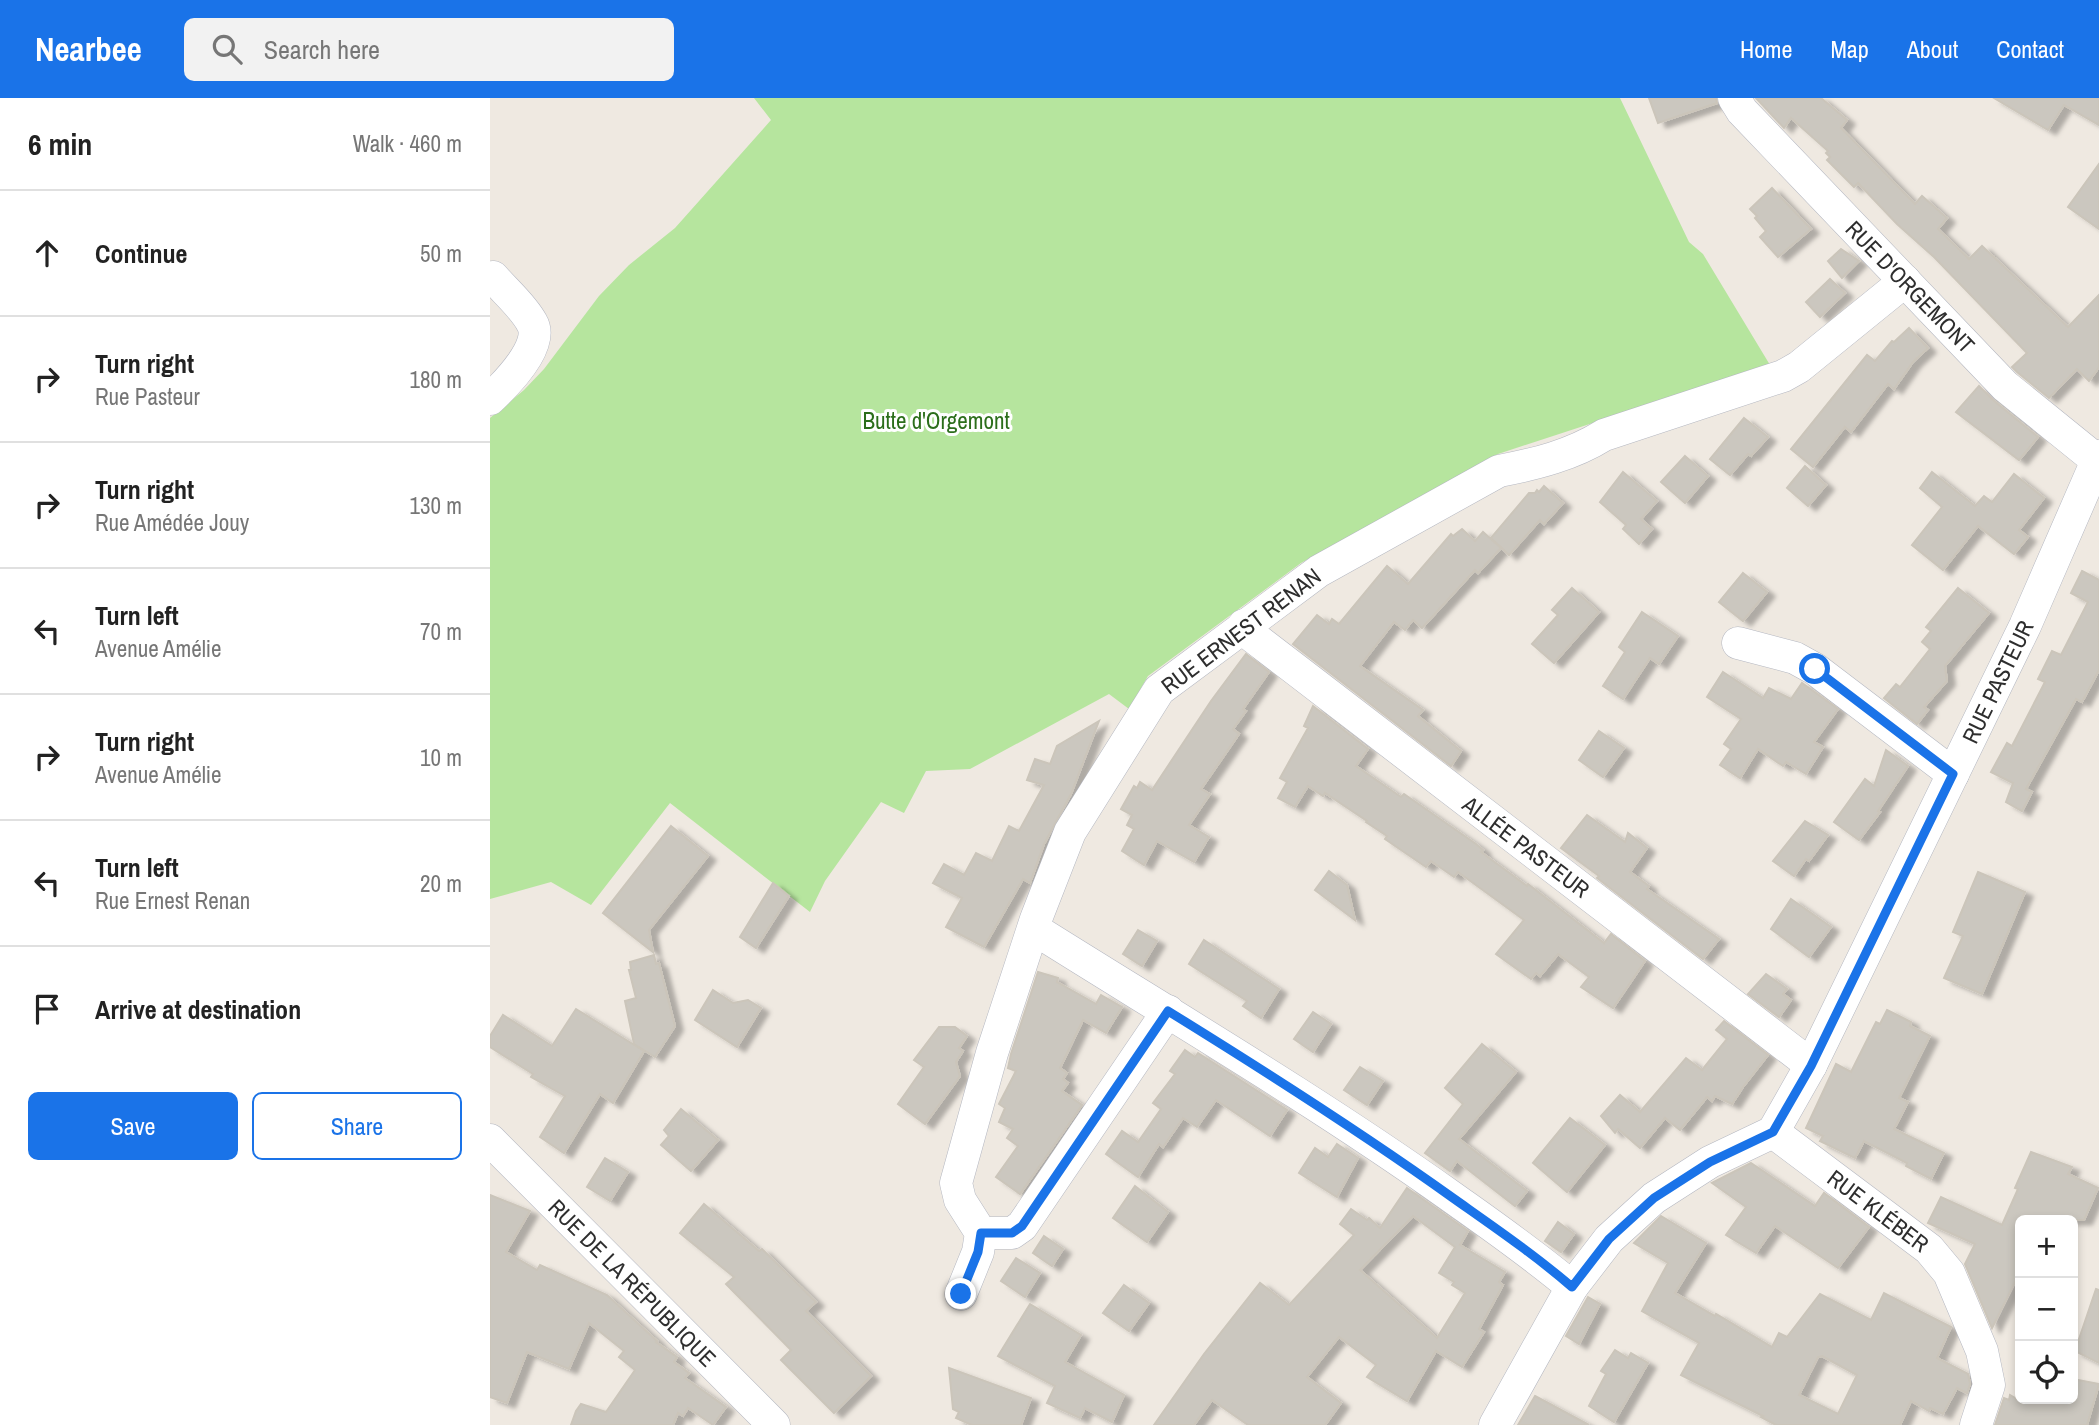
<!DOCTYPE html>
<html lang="en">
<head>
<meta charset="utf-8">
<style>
  :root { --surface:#fff; --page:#f2f2f2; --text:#222; --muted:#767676; --line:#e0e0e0; --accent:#1a73e8 }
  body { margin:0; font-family:"Archivo Narrow",sans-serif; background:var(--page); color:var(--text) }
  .controls { position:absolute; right:21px; bottom:21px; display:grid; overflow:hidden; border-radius:10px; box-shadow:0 4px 10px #0003 }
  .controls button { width:63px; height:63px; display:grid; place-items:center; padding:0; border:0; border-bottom:2px solid var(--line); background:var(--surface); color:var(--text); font:35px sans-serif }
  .stop { position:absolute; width:21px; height:21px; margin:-16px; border:5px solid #1a73e8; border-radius:50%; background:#fff }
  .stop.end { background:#1a73e8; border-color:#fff; box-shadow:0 2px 7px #0008 }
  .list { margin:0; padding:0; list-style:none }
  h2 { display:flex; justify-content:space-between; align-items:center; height:91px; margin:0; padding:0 28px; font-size:30px }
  h2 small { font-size:23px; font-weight:400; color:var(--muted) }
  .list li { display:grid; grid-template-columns:46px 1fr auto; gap:21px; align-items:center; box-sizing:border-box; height:126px; padding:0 28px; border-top:2px solid var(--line) }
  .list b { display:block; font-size:26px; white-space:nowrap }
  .list p { margin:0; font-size:23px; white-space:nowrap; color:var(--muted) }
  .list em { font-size:23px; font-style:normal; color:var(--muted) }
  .actions { display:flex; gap:14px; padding:21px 28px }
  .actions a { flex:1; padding:16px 0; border:2px solid var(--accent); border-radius:10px; text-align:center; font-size:24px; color:var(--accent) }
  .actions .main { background:var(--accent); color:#fff }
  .icon { flex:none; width:38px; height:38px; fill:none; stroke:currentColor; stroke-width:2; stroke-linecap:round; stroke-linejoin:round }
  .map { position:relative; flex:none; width:1609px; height:1327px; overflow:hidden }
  header { display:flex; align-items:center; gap:42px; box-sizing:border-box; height:98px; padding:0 35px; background:var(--accent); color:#fff }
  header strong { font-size:33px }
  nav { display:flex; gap:38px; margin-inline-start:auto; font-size:24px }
  .search { width:490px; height:63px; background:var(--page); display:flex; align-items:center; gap:18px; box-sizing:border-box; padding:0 24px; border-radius:10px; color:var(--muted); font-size:26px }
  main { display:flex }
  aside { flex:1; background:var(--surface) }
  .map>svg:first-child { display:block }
</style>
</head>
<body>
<header>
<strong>Nearbee</strong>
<div class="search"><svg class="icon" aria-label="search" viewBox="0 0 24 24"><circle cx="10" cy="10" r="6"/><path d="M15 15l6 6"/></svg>Search here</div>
<nav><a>Home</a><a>Map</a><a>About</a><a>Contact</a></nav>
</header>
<main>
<aside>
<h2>6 min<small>Walk · 460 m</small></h2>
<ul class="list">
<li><svg class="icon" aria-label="ahead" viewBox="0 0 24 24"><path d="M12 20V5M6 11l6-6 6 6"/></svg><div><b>Continue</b></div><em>50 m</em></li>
<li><svg class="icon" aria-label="right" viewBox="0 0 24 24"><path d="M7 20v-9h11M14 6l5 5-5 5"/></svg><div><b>Turn right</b><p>Rue Pasteur</p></div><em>180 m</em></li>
<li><svg class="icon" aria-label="right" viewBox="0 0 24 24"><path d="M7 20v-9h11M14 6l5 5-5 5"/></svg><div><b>Turn right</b><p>Rue Amédée Jouy</p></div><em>130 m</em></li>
<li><svg class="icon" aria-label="left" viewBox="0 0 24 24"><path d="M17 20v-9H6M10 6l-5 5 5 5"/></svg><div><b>Turn left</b><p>Avenue Amélie</p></div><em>70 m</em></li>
<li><svg class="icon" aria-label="right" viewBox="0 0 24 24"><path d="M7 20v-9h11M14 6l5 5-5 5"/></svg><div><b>Turn right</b><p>Avenue Amélie</p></div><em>10 m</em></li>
<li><svg class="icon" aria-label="left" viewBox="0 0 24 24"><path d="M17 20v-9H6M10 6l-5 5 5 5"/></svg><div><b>Turn left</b><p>Rue Ernest Renan</p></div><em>20 m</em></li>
<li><svg class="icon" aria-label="arrive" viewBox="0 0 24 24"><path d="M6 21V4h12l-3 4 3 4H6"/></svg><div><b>Arrive at destination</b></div></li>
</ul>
<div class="actions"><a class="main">Save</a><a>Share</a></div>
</aside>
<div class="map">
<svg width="1609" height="1327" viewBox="0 0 1609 1327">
  <defs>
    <filter id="shadow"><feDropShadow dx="8" dy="4.5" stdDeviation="2" flood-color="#0004"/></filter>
  </defs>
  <rect width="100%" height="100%" fill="#efe9e1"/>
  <polygon fill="#b6e59e" points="264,0 1130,0 1199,144 1213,156 1280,267 1008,356 811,465 658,578 639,611 619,596 480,671 436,673 414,715 391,704 335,783 320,814 180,705 101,807 61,784 0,801 0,320 34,292 54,271 109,198 139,167 185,130 281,22"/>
  <g fill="#cbc7bf" stroke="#cbc5ba" stroke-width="2" fill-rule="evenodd" filter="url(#shadow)">
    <polygon points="1159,0 1226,0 1227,5 1168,25"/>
    <polygon points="1266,0 1331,0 1357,22 1351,30 1425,106 1432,98 1457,120 1448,131 1479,161 1492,148 1578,229 1609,197 1609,269 1599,283 1587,271 1559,300 1527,274 1522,269 1537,255 1444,159 1407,126 1368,85 1364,89 1337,62 1340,59 1336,55 1338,53 1301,20 1294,30"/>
    <polygon points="1504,0 1609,0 1609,27 1574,7 1558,32"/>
    <polygon points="1609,66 1609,131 1578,109"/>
    <polygon points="1282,90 1321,131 1288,159 1270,139 1276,133 1265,120 1267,118 1260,111"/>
    <polygon points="1351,151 1369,163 1352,180 1338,163"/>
    <polygon points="1340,181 1355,195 1330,219 1316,204"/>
    <polygon points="1419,230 1438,250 1423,264 1404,291 1398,286 1361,334 1355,329 1323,369 1301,351 1377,257 1385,263 1402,243 1404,244"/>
    <polygon points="1489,288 1503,302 1548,339 1529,362 1466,314"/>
    <polygon points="1254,320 1278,339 1261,358 1258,356 1240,377 1220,361"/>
    <polygon points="1195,358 1218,378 1195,405 1171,384"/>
    <polygon points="1315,368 1336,387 1318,408 1297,390"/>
    <polygon points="1133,374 1167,403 1151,421 1162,431 1149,446 1133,431 1136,427 1110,404"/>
    <polygon points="1442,374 1485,408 1494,398 1502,404 1524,376 1554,400 1529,432 1538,439 1524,456 1488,428 1453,472 1422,447 1452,409 1430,390"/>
    <polygon points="1054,388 1073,405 1054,426 1050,422 1019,457 1001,440 1039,395 1045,395 1047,392 1049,394"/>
    <polygon points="972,431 985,443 993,434 1011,450 988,475 985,472 932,530 923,522 915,532 904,524 870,568 933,612 928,618 971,653 961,668 803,546 827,517 839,526 842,521 849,526 897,468 918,486 961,436 963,438"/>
    <polygon points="1592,473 1609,482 1609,572 1592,604 1586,601 1536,691 1542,694 1532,713 1516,704 1523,685 1501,674 1517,645 1522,648 1555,584 1548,581 1562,553 1571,557 1598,504 1581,495"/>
    <polygon points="1253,475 1277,494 1253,523 1229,504"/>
    <polygon points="1082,490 1109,514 1064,565 1042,546 1068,517 1062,512"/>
    <polygon points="1468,490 1499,515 1455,568 1457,583 1434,609 1438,612 1427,626 1394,600 1406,586 1410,589 1440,551 1432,544 1441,533 1436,529"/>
    <polygon points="1152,514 1188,538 1169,566 1160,560 1133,601 1113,588 1135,554 1129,549"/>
    <polygon points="756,556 779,574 753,611 756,613 743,631 749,636 711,691 720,696 699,727 719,739 704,764 667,743 654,767 632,753 644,731 637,727 642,717 631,711 644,688 647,690 650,684 662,692 721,603"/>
    <polygon points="1233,574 1273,600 1279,590 1301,601 1312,585 1348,611 1324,644 1333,649 1316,676 1296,664 1293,668 1268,651 1250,680 1230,667 1241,651 1234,646 1251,621 1217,599"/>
    <polygon points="823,608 878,651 866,668 911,699 914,696 986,746 993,752 991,754 1037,788 1038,786 1114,845 1121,836 1155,863 1123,910 1091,889 1099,879 1068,856 1050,878 1046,875 1041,881 1006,856 1034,822 968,774 964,779 941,763 936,769 895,741 897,738 876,724 877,723 835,695 833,698 818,688 805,709 788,700 797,684 790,680 818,630 814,628"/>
    <polygon points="609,623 581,696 554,746 540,785 533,781 494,849 456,829 472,800 443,785 454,766 474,777 486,755 502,763 519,728 529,733 554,687 537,682 545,661 560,666 567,648"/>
    <polygon points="1109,633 1134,650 1113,679 1089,662"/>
    <polygon points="1396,652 1418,668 1388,713 1390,714 1369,742 1344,724 1375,681 1384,688"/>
    <polygon points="1097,717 1135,744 1138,735 1157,750 1140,774 1159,788 1157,791 1229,841 1213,861 1107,780 1109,778 1071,750"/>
    <polygon points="1315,723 1338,737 1319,763 1316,761 1304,778 1283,763"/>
    <polygon points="181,728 218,758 159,832 163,854 113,815"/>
    <polygon points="839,773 857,787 865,822 825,792"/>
    <polygon points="1488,774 1535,794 1492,896 1454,880 1473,838 1463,834"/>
    <polygon points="283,785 299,798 266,850 250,839"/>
    <polygon points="1301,801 1341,829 1319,859 1281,831"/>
    <polygon points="648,832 667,843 652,868 633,856"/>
    <polygon points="714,842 789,891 771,920 753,908 757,903 699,866"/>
    <polygon points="164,857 166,866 169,865 185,928 165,959 144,946 135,903 146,900 139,872 141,872 140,864"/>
    <polygon points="548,874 568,880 567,884 606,906 611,897 632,909 616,935 593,922 570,970 577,975 573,981 578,985 572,993 592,1007 530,1096 506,1079 528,1048 517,1040 523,1031 509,1024 515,1010 509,1006 526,973 518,970 521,956"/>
    <polygon points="1276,876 1297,891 1293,896 1301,902 1289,919 1258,896"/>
    <polygon points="223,892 243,905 258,902 271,910 247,949 205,922"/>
    <polygon points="86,911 154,953 123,1005 110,996 74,1055 50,1039 75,998 41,979 43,976 0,949 0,938 13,917 62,948"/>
    <polygon points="1397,912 1421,924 1420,928 1440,938 1409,1000 1418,1004 1404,1031 1454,1055 1441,1081 1416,1068 1417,1065 1374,1043 1365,1060 1330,1043 1333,1038 1316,1030 1346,966 1361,974 1386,924 1390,926"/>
    <polygon points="823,914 841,926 823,954 804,941"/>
    <polygon points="1234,923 1278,957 1253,989 1242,1006 1225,998 1222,1003 1217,999 1190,1032 1175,1020 1150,1050 1128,1031 1125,1035 1111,1018 1130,997 1150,1014 1196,960 1212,972 1237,941 1226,932"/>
    <polygon points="449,929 465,929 477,938 469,950 473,953 466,964 470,978 435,1026 408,1006 434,969 424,962"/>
    <polygon points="992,946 1026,974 969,1041 1037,1093 1025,1108 967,1063 960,1073 935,1055 973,1006 955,990"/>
    <polygon points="695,952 705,959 708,955 797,1012 780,1038 726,1002 707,1029 693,1020 673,1049 669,1046 648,1079 616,1056 632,1033 648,1044 671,1011 663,1005 685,976 680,973"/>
    <polygon points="870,969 893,983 877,1007 854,992"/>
    <polygon points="191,1011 228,1042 201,1073 171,1047 179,1038 174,1032"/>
    <polygon points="1080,1020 1115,1047 1077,1094 1043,1065"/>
    <polygon points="847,1046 868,1060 847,1099 809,1075 825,1050 838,1059"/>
    <polygon points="1541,1054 1582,1069 1578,1076 1608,1090 1594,1122 1530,1122 1530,1174 1502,1230 1475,1166 1485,1146 1438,1125 1451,1099 1512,1127 1528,1091 1525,1090"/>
    <polygon points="115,1060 138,1074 120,1103 97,1089"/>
    <polygon points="1261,1065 1325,1108 1334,1095 1379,1129 1348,1170 1285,1128 1266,1155 1236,1137 1256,1109 1222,1085"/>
    <polygon points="645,1088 678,1114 657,1144 623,1120"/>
    <path d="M 917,1090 L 978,1133 L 970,1147 L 1015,1174 L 1009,1184 L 1013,1187 L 989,1231 L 994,1234 L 972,1269 L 946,1253 L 917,1303 L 877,1279 L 886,1267 L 849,1239 L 817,1279 L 851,1305 L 835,1327 L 758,1327 L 722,1302 L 704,1327 L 664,1327 L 714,1256 L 770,1185 L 799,1207 L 864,1137 L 850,1126 L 861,1111 L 877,1122 L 879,1120 L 890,1130 ZM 923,1118 L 965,1149 L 949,1175 L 964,1184 L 962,1187 L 975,1195 L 947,1240 L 870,1172 Z"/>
    <polygon points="0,1097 40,1113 16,1154 47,1172 50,1167 117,1197 167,1243 166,1244 187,1259 184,1264 199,1275 195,1280 236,1309 223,1327 198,1310 193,1318 188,1315 183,1327 81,1327 86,1313 91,1306 116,1314 145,1272 129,1259 134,1253 99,1225 79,1271 37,1254 17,1305 0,1299"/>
    <polygon points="214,1106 269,1153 272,1151 326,1204 316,1213 381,1278 344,1315 291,1262 301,1252 236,1186 244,1179 190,1135"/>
    <path d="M 1171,1118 L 1216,1145 L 1185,1195 L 1225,1218 L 1226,1216 L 1282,1249 L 1289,1235 L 1297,1239 L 1330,1196 L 1381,1222 L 1394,1195 L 1461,1229 L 1447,1260 L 1478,1276 L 1480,1286 L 1477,1295 L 1467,1290 L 1453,1316 L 1440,1310 L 1439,1313 L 1421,1303 L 1410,1327 L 1286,1327 L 1271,1319 L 1273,1318 L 1191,1277 L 1209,1245 L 1152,1213 L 1178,1165 L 1144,1145 ZM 1332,1258 L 1367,1277 L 1348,1316 L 1309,1297 L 1328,1259 Z"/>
    <polygon points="1068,1124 1084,1136 1071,1154 1055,1143"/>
    <polygon points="554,1138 573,1151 562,1168 543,1155"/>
    <polygon points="526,1160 550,1175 535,1199 511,1183"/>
    <polygon points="634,1187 659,1205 639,1233 613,1215"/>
    <polygon points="1606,1191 1609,1192 1609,1265 1585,1253"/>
    <polygon points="1098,1199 1110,1206 1089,1246 1076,1238"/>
    <polygon points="540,1206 591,1237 575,1264 634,1297 622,1324 595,1310 590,1320 557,1305 565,1288 508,1258"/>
    <polygon points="1125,1252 1138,1260 1141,1255 1158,1265 1124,1324 1099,1308 1116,1276 1111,1273"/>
    <polygon points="459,1270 541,1300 531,1327 482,1327 466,1320 469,1314 463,1311"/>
    <polygon points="1583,1281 1609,1286 1597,1327 1505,1327 1514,1300 1519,1302 1520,1297 1527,1301 1583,1301"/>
    <polygon points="1045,1298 1099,1327 1028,1327"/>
  </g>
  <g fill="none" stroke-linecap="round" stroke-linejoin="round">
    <defs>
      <g id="minor">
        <polyline points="1244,0 1252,13 1515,288 1609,364"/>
        <path d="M 0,301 C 16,286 55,247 42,225 C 33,208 15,193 3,179"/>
        <polyline points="754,527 762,538 1321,967"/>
        <polyline points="1248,545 1305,560 1325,571 1463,676"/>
        <path d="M 544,831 C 684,919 825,1002 959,1097 C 1001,1127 1043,1156 1082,1189"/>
        <polyline points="1283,1034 1439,1151 1459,1175 1492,1253 1499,1287 1486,1327"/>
        <polyline points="0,1042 284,1327"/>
        <polyline points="491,1135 522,1135 532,1128 678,913"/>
        <path d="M 471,1196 L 488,1154 L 491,1135 L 470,1102 L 466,1085 L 502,955 L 546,821 L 580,734 L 669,592 L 829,473 L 1009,373 C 1046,366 1082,357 1114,337 L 1293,278 L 1309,269 L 1415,183"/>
        <polyline points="1005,1327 1082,1189 1119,1141 1164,1100 1220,1064 1283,1034 1321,967 1535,528 1609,358"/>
      </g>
    </defs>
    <use href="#minor" stroke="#b4b7c1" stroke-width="33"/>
    <use href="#minor" stroke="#fff" stroke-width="32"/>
  </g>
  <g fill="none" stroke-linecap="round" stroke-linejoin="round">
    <path stroke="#1a73e8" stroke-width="9" d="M 471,1196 L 488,1154 L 491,1135 L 522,1135 L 532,1128 L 678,913 C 775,973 871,1034 963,1100 C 1004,1129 1045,1157 1082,1189 L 1119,1141 L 1164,1100 L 1220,1064 L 1283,1034 L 1321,968 L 1463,676 L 1325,571"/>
  </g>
  <g text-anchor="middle" stroke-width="6" stroke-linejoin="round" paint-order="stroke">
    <g font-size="23" fill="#2e2e2e" stroke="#fff">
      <text transform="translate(1420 189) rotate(46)" y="8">RUE D'ORGEMONT</text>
      <text transform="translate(751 533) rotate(-37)" y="8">RUE ERNEST RENAN</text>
      <text transform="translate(1508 584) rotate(-64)" y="8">RUE PASTEUR</text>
      <text transform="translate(1036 749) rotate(37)" y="8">ALLÉE PASTEUR</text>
      <text transform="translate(1388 1113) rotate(37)" y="8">RUE KLÉBER</text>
      <text transform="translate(142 1185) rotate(45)" y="8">RUE DE LA RÉPUBLIQUE</text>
    </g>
    <g font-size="23" fill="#2c6e1b" stroke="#fff">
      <text x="446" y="331">Butte d'Orgemont</text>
    </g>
  </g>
</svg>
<div class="controls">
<button>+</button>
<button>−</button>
<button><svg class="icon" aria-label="locate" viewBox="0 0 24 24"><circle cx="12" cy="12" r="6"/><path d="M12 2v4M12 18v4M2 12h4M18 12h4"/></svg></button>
</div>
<div class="stop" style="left:1325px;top:571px"></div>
<div class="stop end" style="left:471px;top:1196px"></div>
</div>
</main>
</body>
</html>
